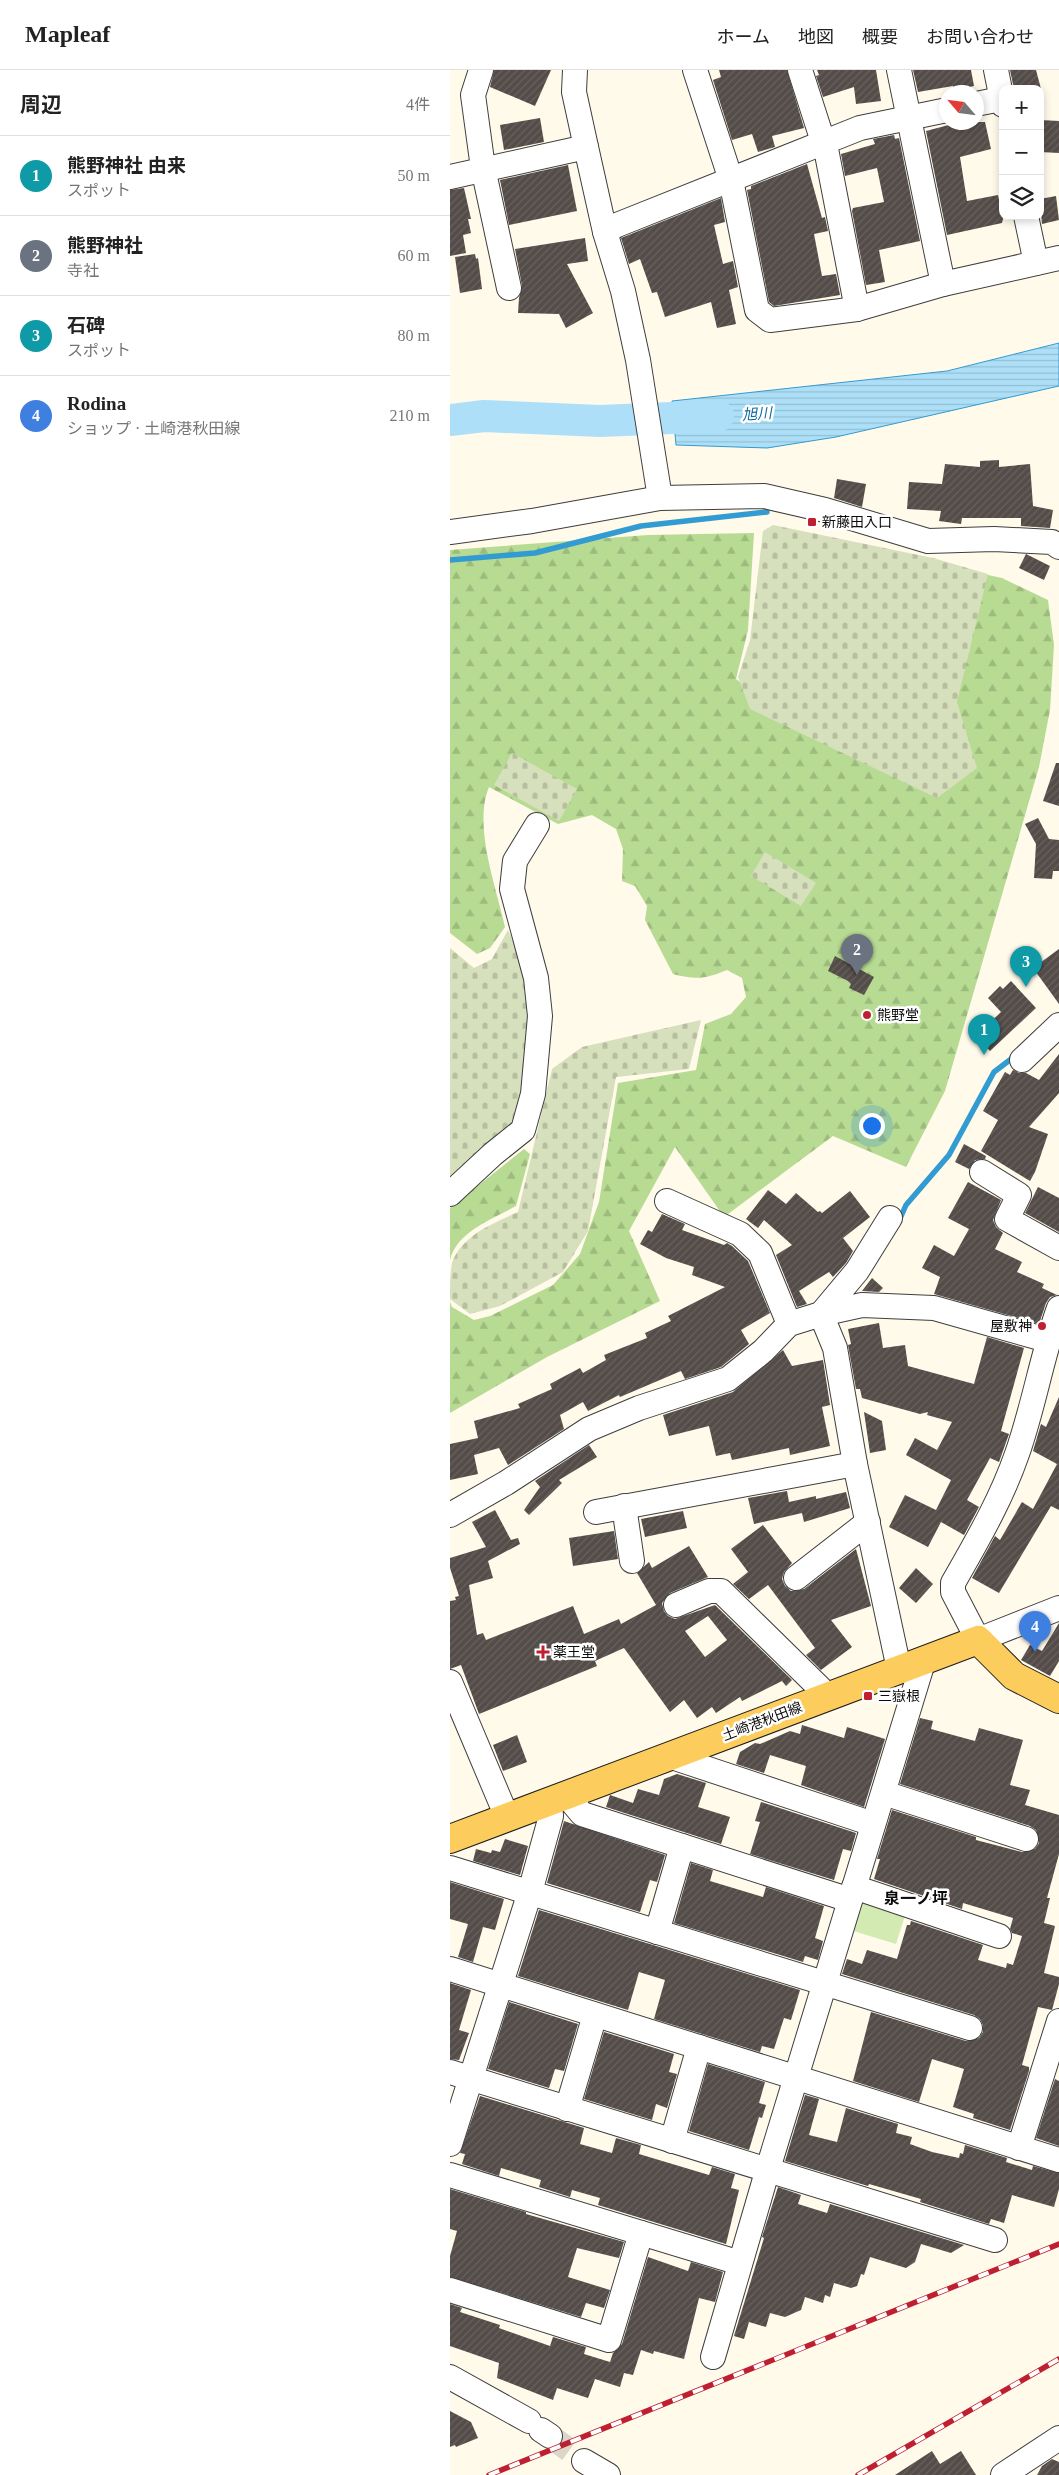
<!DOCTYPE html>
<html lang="ja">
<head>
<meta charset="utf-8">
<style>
  :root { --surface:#fff; --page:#f2f2f2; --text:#222; --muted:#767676; --line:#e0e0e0; --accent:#1a73e8 }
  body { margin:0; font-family:"Times New Roman","Noto Sans JP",serif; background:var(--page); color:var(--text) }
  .controls { position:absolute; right:15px; top:15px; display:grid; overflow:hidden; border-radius:10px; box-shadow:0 2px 8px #0003 }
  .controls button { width:45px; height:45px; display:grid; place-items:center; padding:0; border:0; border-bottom:1px solid var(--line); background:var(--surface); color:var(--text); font:25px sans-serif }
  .compass { position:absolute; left:489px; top:15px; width:45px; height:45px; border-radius:50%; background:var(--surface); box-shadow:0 2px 8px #0003; rotate:298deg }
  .you { position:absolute; left:421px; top:1055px; width:18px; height:18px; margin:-12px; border:4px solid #fff; border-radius:50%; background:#1a73e8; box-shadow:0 0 0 8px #1a73e833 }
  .badge { display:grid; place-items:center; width:32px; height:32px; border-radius:50%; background:var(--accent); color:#fff; font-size:16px; font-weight:700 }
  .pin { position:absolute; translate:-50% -41px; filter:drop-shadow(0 1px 2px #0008) }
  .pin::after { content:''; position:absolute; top:26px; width:18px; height:15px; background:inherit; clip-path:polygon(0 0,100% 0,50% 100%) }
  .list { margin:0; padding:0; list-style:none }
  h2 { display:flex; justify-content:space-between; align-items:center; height:65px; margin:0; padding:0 20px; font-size:21px }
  h2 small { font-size:16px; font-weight:400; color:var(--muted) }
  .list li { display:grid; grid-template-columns:32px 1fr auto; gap:15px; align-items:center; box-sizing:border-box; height:80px; padding:0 20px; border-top:1px solid var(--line) }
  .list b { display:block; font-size:19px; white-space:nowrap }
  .list p { margin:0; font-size:16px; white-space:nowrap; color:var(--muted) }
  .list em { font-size:16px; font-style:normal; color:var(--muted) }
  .icon { flex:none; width:28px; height:28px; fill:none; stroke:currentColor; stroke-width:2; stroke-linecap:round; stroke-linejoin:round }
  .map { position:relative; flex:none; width:609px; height:2405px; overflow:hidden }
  header { display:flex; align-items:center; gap:30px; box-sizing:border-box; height:70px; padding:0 25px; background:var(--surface); border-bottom:1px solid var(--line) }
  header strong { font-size:24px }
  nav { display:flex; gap:28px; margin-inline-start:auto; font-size:18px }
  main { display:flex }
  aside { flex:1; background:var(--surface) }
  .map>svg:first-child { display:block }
</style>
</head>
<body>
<header>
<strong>Mapleaf</strong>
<nav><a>ホーム</a><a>地図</a><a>概要</a><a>お問い合わせ</a></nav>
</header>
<main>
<aside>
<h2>周辺<small>4件</small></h2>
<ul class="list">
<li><span class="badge" style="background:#0f9aa8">1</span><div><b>熊野神社 由来</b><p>スポット</p></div><em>50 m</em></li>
<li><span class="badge" style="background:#6b7280">2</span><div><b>熊野神社</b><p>寺社</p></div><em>60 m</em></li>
<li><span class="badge" style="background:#0f9aa8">3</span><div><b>石碑</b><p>スポット</p></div><em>80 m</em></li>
<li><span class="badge" style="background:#3f7fe0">4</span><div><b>Rodina</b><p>ショップ · 土崎港秋田線</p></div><em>210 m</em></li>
</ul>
</aside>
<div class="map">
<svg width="609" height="2405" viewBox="0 0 609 2405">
  <defs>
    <pattern id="forest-firs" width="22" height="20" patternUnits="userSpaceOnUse" patternTransform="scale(1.25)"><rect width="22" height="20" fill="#b7db92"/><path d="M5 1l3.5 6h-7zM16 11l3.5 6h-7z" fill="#9cbb7d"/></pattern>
    <pattern id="cemetery-stones" width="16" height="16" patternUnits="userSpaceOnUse" patternTransform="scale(1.25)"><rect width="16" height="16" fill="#d7e0bc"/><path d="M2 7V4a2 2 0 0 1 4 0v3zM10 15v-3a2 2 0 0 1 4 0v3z" fill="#b7bfa0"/></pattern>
    <pattern id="water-rules" width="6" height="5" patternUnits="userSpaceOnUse" patternTransform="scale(1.25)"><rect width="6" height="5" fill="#ade0f8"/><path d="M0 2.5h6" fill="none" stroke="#94bfd3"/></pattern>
    <pattern id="building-hatch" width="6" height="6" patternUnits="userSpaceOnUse" patternTransform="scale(1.25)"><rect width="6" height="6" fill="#544c48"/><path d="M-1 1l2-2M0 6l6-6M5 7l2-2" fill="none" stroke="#68615e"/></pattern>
  </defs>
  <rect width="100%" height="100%" fill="#fffaea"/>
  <polygon fill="#d3eab3" points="407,1824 457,1839 446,1874 397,1859"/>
  <g fill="url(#forest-firs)">
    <path d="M 304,463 L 298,560 L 286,609 L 325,637 L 487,494 L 552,508 L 598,530 L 604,575 L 600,640 L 589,697 L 495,1021 L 456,1097 L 383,1066 L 274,1147 L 225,1077 L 179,1161 L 210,1231 L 97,1287 L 0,1343 L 0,1232 L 2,1237 L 24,1250 L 40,1246 L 103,1215 L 130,1184 L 149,1132 L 168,1013 L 246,1000 L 255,954 L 281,944 L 296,927 L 292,908 L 277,900 C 255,909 247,910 223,904 L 195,850 L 197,836 L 185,816 L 172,811 L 173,779 L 166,759 L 142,745 L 108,754 L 39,717 C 23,756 46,816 55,857 L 40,878 L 27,884 L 0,863 L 0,480 L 198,465 Z"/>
    <path d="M 74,1079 L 80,1084 L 66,1136 C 44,1148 6,1162 0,1190 L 0,1138 Z"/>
  </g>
  <g fill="url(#cemetery-stones)">
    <polygon points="323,455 483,488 538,504 507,632 527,698 487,728 300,639 288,607 300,570 313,461"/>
    <polygon points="62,683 127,719 109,751 44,715"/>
    <polygon points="315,782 366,813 351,836 301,806"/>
    <polygon points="58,860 83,915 75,1016 64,1053 0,1109 0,878 24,898 42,889"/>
    <path d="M 251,950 L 239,999 L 166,1007 L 138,1161 L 113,1202 L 50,1236 L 20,1244 L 0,1229 C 0,1218 0,1204 2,1193 C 12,1165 42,1154 68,1142 L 102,999 L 132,977 Z"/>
  </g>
  <polygon fill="url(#water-rules)" stroke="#329bd1" points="609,273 609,316 386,367 317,378 226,375 222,331 497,301"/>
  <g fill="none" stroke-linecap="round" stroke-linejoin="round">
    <g stroke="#329bd1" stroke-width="5.5">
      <polyline points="0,490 85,483 191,456 317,442"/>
      <polyline points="448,1153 456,1135 499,1085 544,1002 565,986"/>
    </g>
    <polyline stroke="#ade0f8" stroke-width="32" points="0,350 34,346 150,351 268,346"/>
  </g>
  <g fill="url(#building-hatch)" fill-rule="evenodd">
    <polygon points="44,0 101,0 85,36 40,17"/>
    <polygon points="269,0 337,0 354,58 322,66 325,77 308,82 302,64 282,70 263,10 271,7"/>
    <polygon points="367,0 426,0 431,31 406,34 404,17 373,27 366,6 369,5"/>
    <polygon points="463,0 521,0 524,16 504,20 503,16 468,22"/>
    <polygon points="560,0 586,0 591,19 564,19"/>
    <polygon points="90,48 94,72 54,80 50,55"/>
    <polygon points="590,50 609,51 609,83 590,82"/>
    <polygon points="510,52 535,52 541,79 510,87 517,131 548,125 553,149 552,153 497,165 476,61"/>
    <polygon points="444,65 445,69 449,68 470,171 429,180 435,212 416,215 402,141 403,138 434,132 427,98 395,106 391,84 425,74 423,69"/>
    <polygon points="357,94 372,148 375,147 378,161 364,164 372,206 386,204 390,225 324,236 319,232 297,120 301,119 301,116"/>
    <polygon points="118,95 127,141 59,155 50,110"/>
    <polygon points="14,118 21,149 18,149 21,163 13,165 16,183 0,186 0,120"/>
    <polygon points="606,126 609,150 592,154 590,129"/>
    <polygon points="271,128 275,152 264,155 273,194 283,191 288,217 279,220 286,254 267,258 261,232 215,247 207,222 202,223 190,189 179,194 171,168"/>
    <polygon points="135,168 138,191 117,194 143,243 116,258 109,244 68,243 69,228 72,216 65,179"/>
    <polygon points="25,184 26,189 28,188 32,219 10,223 5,187"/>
    <polygon points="549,390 549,397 580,394 583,436 603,440 600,458 571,456 571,448 512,448 511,454 489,451 491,441 457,439 459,412 492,414 495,394 530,397 530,391"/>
    <polygon points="387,409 416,414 412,437 384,428"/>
    <polygon points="576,484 600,496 594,510 569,498"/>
    <polygon points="606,693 609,693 609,736 593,731"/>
    <polygon points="588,748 599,769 609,770 609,801 603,801 602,809 584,808 586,774 575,754"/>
    <polygon points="609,879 609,934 583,898"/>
    <polygon points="385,886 424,907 414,925 399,918 401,914 398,911 378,901"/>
    <polygon points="561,911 586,938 540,981 529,969 533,965 530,962 551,942 538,928 550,916 553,919"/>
    <polygon points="609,984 609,1023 579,1057 598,1064 585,1102 580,1111 531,1081 548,1050 533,1041 555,1002 560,1005 563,1000 569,1003 576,1003 589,1010"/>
    <polygon points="514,1074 536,1086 535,1089 525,1090 519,1099 505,1092"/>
    <polygon points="518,1112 551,1130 543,1150 546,1157 553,1163 545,1179 572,1192 567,1202 594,1214 592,1218 607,1225 600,1227 596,1233 589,1254 484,1224 490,1207 472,1198 484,1175 504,1186 519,1159 498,1148"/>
    <polygon points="588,1117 609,1128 609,1162 575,1143"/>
    <polygon points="318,1120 336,1134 346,1123 368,1142 370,1141 372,1143 400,1121 420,1147 393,1168 403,1181 396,1193 383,1207 379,1202 349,1221 357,1234 347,1237 326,1185 342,1175 314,1150 308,1158 296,1149"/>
    <polygon points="212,1144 235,1154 232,1160 274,1175 277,1173 282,1176 298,1191 320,1243 291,1260 299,1274 271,1297 235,1309 231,1301 170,1327 169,1325 138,1341 133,1332 110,1345 114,1359 58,1395 49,1378 24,1385 28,1404 0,1410 0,1374 28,1368 24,1351 70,1338 68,1334 102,1319 100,1314 113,1307 130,1298 133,1303 156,1290 154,1285 197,1268 195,1263 221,1251 218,1246 275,1217 242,1205 244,1197 216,1188 190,1174 198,1160 202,1162"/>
    <polygon points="422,1208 433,1218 429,1222 412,1221"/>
    <polygon points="429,1253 433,1278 455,1275 458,1296 524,1314 537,1267 574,1278 551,1361 559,1364 549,1392 540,1388 517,1430 529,1437 514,1465 491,1452 478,1477 439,1457 455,1425 486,1440 501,1410 456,1385 465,1368 487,1380 502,1352 477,1345 478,1342 470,1344 412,1328 410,1319 406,1319 398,1275 401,1274 398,1259"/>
    <polygon points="333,1280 342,1296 373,1290 380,1335 372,1337 380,1376 340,1385 339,1378 282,1390 280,1383 266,1386 259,1356 219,1366 213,1345 283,1322"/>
    <polygon points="609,1327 609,1440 601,1436 549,1523 522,1508 545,1466 550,1470 572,1432 583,1439 607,1394 583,1381 591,1354 596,1357"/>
    <polygon points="414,1342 432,1351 436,1380 420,1383"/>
    <polygon points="139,1375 147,1387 109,1410 112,1413 79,1445 74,1440 90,1417 85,1411"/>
    <polygon points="337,1421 339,1432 366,1426 366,1429 396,1422 400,1438 354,1452 352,1443 304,1454 298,1428"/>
    <path d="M 45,1440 L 61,1470 L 68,1468 L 70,1474 L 38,1491 L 43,1508 L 19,1515 L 27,1565 L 33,1563 L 36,1570 L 123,1536 L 134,1564 L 169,1549 L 171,1554 L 206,1535 L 187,1503 L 199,1492 L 202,1498 L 239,1476 L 258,1507 L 220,1523 L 212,1533 L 214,1541 L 218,1546 L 225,1549 L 265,1535 L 342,1610 L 336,1616 L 332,1611 L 292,1631 L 290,1627 L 266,1643 L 262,1637 L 247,1648 L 234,1630 L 220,1642 L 174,1578 L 145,1591 L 147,1596 L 29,1644 L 11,1595 L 0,1599 L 0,1531 L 6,1530 L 5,1527 L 9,1526 L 0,1498 L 0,1488 L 36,1477 L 22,1452 ZM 258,1546 L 277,1570 L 255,1587 L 235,1561 Z"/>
    <polygon points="233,1441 237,1458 195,1467 191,1449"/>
    <polygon points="313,1455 342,1493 334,1502 332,1509 335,1516 341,1521 354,1519 406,1479 421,1536 381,1550 402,1577 371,1600 356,1585 365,1578 318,1515 299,1529 283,1514 298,1502 281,1479"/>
    <polygon points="164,1461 168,1489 123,1496 119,1468"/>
    <polygon points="466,1498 483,1514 466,1533 449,1518"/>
    <polygon points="609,1553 609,1591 600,1606 571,1590 580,1575 592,1581"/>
    <polygon points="470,1648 483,1651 481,1659 525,1671 529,1658 573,1670 560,1715 580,1720 575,1735 609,1745 609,1784 597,1828 600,1828 594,1853 605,1856 594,1903 609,1907 609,1914 602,1940 588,1937 572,1995 579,1997 579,2001 560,2060 523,2048 524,2044 503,2037 514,1999 482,1989 469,2032 403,2011 421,1942 516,1971 529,1968 533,1962 533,1955 530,1949 524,1945 392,1904 397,1889 412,1894 417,1880 447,1889 457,1855 460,1855 461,1851 533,1875 528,1890 556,1898 557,1893 563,1895 572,1866 562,1863 560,1859 563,1848 513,1833 512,1839 424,1809 430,1789 427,1789 442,1740 526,1767 526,1770 572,1782 585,1779 589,1773 586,1760 580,1756 450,1714"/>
    <polygon points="352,1655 394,1668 397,1657 435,1669 414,1737 351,1715 356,1696 320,1685 314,1703 286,1694 290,1682 305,1673 310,1674 340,1661 350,1664"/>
    <polygon points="67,1665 77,1692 53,1701 43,1675"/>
    <polygon points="227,1704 256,1713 248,1737 280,1747 271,1774 156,1737 160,1725 183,1733 188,1719 209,1725 214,1709"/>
    <polygon points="311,1732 406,1763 401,1781 393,1779 384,1810 300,1784 310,1752 305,1751"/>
    <polygon points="114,1751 215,1785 207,1812 200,1810 190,1842 97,1813"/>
    <polygon points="55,1769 78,1776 70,1805 23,1791 26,1779 41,1783 42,1780 50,1782"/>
    <polygon points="241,1793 263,1800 260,1811 313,1827 316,1817 374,1836 365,1868 373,1871 368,1890 355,1886 353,1892 224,1853"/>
    <polygon points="0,1812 54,1829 45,1860 33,1857 23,1892 8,1887 18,1854 0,1849"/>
    <polygon points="89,1840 350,1920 341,1950 334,1948 324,1979 312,1976 310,1982 204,1949 215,1910 189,1902 178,1940 68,1906"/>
    <polygon points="0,1913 21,1920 9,1960 19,1963 9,1990 0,1989"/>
    <polygon points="59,1932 128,1954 114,2001 105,1999 99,2018 38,1999"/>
    <polygon points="154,1962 224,1984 219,2002 227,2004 217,2038 206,2034 202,2050 134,2029"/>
    <polygon points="258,1994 315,2012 309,2033 316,2035 312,2048 309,2047 299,2080 239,2061"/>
    <polygon points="605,2009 609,2011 609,2076 586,2068"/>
    <polygon points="355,2025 369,2029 359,2065 387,2072 396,2038 448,2054 446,2063 462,2067 460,2074 482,2082 509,2088 510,2083 513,2084 515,2075 557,2088 556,2092 582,2100 583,2096 609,2103 609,2119 604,2137 562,2125 554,2153 541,2149 539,2154 470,2132 471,2129 419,2114 418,2116 335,2091"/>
    <polygon points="30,2026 134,2058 130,2074 162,2083 166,2068 191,2075 189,2084 259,2105 262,2097 285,2104 281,2118 289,2120 276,2174 148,2135 150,2128 122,2120 120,2127 89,2117 91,2110 51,2098 49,2106 12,2094 15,2084 10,2083"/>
    <polygon points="328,2117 351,2125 348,2134 377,2143 380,2134 514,2175 501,2183 471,2174 465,2192 456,2198 420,2187 414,2205 411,2204 407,2216 401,2218 384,2213 380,2227 375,2225 373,2233 355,2227 351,2240 335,2247 320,2243 316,2257 299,2252 294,2269 284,2266 314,2168 312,2167"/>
    <polygon points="0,2119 76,2142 76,2144 174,2172 169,2188 127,2178 118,2207 160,2220 154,2238 136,2233 131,2247 0,2207 0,2186 7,2161 0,2159"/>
    <polygon points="198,2187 238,2201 241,2192 273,2202 265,2232 249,2228 234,2289 204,2281 203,2284 191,2280 183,2305 174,2303 170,2317 145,2309 138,2328 107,2318 103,2330 47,2308 49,2293 0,2276 0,2234 12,2238 10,2242 50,2255 49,2258 100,2276 103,2267 136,2277 134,2284 160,2292 163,2283 172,2274"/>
    <polygon points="0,2341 21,2352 28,2368 6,2377 5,2375 0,2377"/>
    <polygon points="482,2381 490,2394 511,2381 526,2405 445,2405"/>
    <polygon points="602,2389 609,2392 609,2405 587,2405 592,2396"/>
  </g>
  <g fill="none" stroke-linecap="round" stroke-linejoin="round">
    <polyline stroke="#dad6c9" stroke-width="24" stroke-dasharray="24 12" stroke-linecap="butt" points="100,2366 134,2391"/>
    <defs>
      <g id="minor">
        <polyline points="31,0 23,25 33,98 59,218"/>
        <polyline points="125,0 124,22 136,77 155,162 173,221 188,290 210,428"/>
        <polyline points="245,0 281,110 307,240 320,250 407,239 493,214 609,188"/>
        <polyline points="350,0 377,84 407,239"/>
        <polyline points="449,0 493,214"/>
        <polyline points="546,0 553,35"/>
        <polyline points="526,34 551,29"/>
        <polyline points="0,107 136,77"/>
        <polyline points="576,146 586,193"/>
        <polyline points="155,162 167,155 410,58 497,40"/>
        <polyline points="0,462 82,451 210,428 314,426 375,440 478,471 544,469 602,472 609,477"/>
        <polyline points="572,990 609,955"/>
        <polyline points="532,1102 569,1125 557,1149 609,1178"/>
        <polyline points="0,1124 43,1084 73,1060 83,1024 90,946 86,908 62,819 65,791 87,755"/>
        <polyline points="217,1131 290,1164 310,1183 339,1254"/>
        <polyline points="440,1148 407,1201 371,1244 412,1235 484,1238 597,1270"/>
        <path d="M 609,1238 C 592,1285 584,1336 567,1384 C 551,1430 527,1471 503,1513 L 503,1522 L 528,1570 L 609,1538"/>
        <polyline points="174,1436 182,1491"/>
        <polyline points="146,1442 405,1394"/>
        <polyline points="0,1445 56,1413 139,1359 189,1338 278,1309 313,1281 339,1254 371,1244 385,1278 405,1394 449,1599"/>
        <polyline points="346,1508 418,1452"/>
        <polyline points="226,1535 259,1521 271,1521 378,1626"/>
        <polyline points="0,1612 57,1747"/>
        <polyline points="219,1686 423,1754"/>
        <polyline points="434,1723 576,1769"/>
        <polyline points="116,1725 132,1744 400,1830"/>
        <polyline points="0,1798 520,1958"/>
        <polyline points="404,1817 549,1866"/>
        <polyline points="207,1862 232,1776"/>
        <polyline points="0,1899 609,2090"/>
        <polyline points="0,2002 545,2170"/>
        <polyline points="117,2039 145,1945"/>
        <polyline points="222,2071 249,1977"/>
        <polyline points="0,2074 80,1822 101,1746 100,1731"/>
        <polyline points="569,2078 609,1951"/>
        <polyline points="0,2105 290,2193"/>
        <polyline points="0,2220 159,2270 191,2163"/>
        <polyline points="263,2287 317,2102 474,1589"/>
        <polyline points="0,2307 79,2351"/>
        <polyline points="91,2360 100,2366"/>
        <polyline points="134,2391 158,2405"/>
        <polyline points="553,2405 609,2368"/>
      </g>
      <polyline id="major" points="0,1769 528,1570 564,1606 609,1629"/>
    </defs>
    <use href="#minor" stroke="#3e3e3e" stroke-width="26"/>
    <use href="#major" stroke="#1c1c1c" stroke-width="30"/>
    <use href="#minor" stroke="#fff" stroke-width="24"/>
    <use href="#major" stroke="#fccc5d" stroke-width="28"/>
    <defs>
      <g id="rail">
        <polyline points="39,2405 609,2174"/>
        <polyline points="408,2405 609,2289"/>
      </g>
    </defs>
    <use href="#rail" stroke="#be2032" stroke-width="5.5"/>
    <use href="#rail" stroke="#fff" stroke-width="4" stroke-dasharray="11" stroke-linecap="butt"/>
  </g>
  <g fill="#be2032" stroke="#fff" stroke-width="2">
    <rect x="357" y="447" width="10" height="10" rx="2.5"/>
    <circle cx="417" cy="945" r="5"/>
    <circle cx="592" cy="1256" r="5"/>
    <path d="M90.5 1574.5h5v5h5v5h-5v5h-5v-5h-5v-5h5z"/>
    <rect x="413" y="1621" width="10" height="10" rx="2.5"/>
  </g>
  <g text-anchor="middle" stroke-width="5" stroke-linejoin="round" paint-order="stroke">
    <g font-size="14" fill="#0b0b0b" stroke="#fff" text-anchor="start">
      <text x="372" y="457">新藤田入口</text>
      <text x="427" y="950">熊野堂</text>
      <text x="582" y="1261" text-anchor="end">屋敷神</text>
      <text x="103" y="1587">薬王堂</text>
      <text x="428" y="1631">三嶽根</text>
    </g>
    <g font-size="14" fill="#0b0b0b" stroke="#fff">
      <text transform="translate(312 1651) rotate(-21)" y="5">土崎港秋田線</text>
    </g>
    <g font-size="15" font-style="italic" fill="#126ba0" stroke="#fff">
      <text transform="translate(307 344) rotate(-4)" y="5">旭川</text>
    </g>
    <g font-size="16" font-weight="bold" fill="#0b0b0b" stroke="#fff">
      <text x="466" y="1834">泉一ノ坪</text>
    </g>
  </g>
</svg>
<div class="controls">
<button>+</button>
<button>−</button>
<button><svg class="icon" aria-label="layers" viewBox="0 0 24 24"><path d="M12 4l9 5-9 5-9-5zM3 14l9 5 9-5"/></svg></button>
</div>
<svg class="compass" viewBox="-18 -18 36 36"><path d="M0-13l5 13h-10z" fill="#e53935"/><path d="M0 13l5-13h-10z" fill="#767676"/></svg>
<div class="you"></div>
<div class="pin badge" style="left:534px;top:985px;background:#0f9aa8">1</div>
<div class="pin badge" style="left:407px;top:905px;background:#6b7280">2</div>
<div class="pin badge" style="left:576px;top:917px;background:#0f9aa8">3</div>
<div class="pin badge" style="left:585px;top:1582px;background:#3f7fe0">4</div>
</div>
</main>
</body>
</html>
